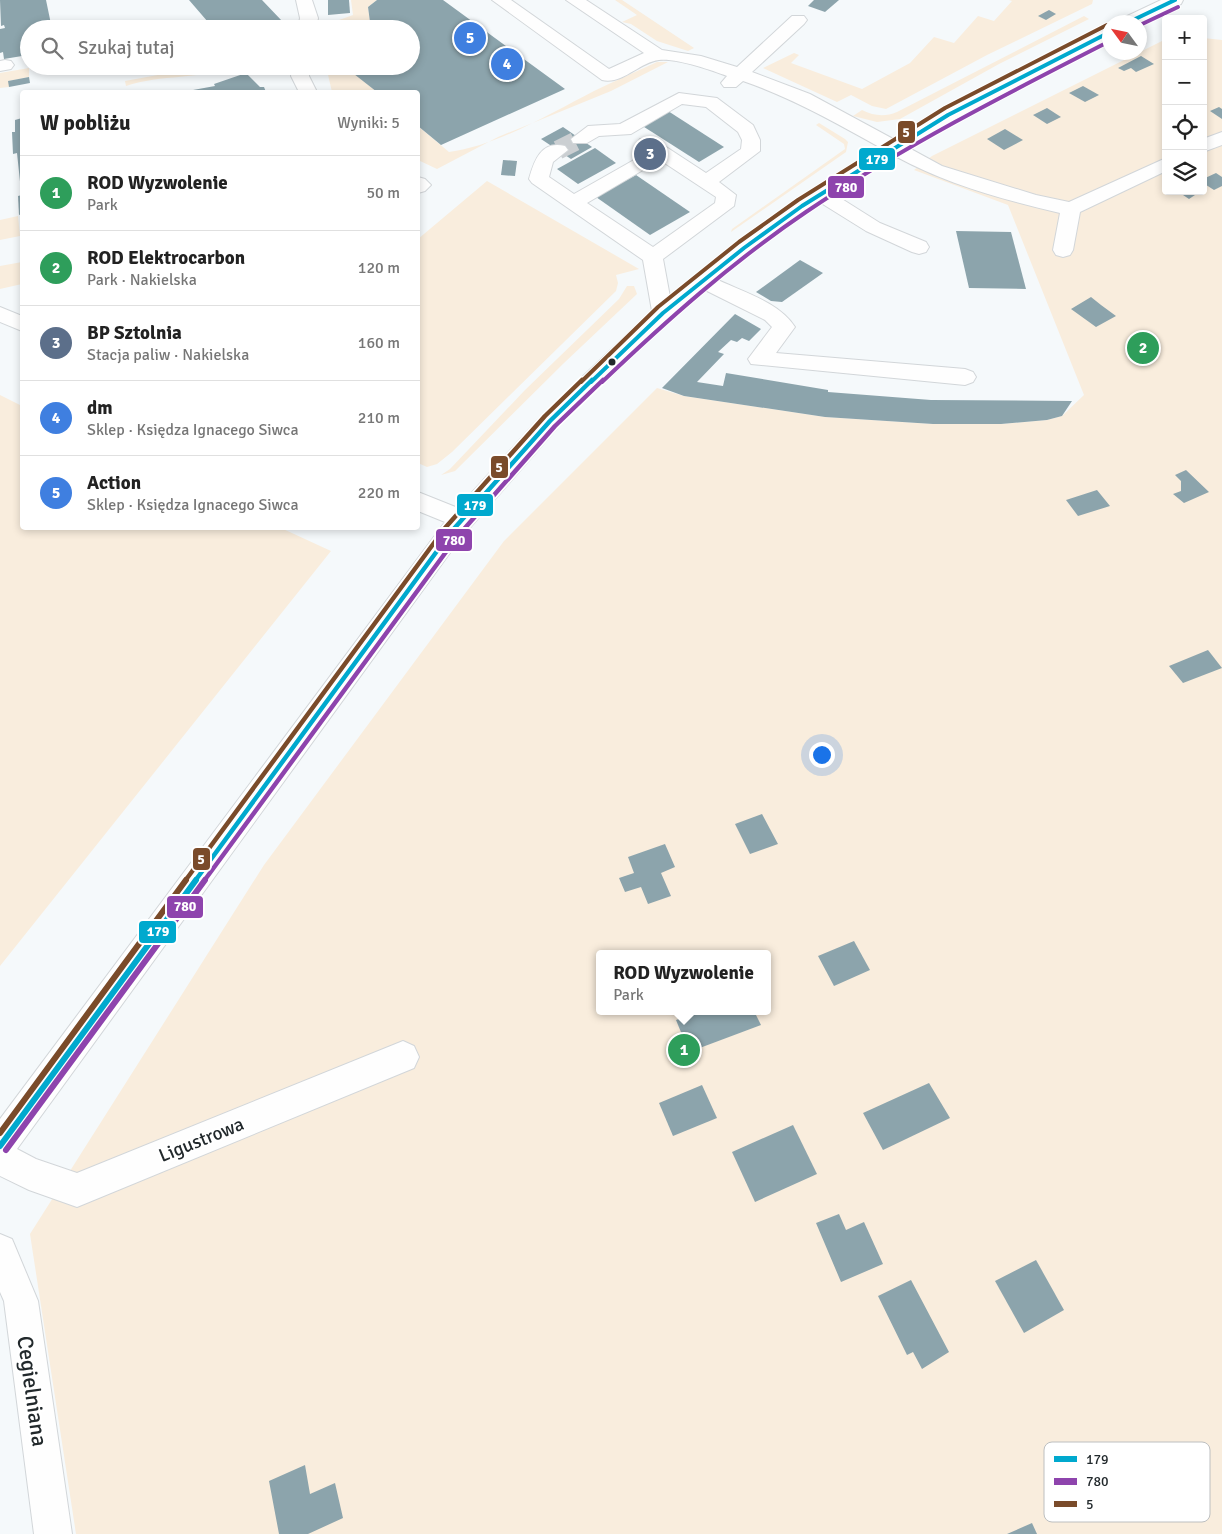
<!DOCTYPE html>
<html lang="pl">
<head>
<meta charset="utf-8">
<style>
  :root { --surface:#fff; --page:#f2f2f2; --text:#222; --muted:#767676; --line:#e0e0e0; --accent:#0b8043 }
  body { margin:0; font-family:Signika,sans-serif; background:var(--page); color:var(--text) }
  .controls { position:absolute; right:15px; top:15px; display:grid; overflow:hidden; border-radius:5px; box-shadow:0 2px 8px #0003 }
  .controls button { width:45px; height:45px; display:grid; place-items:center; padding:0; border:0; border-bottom:1px solid var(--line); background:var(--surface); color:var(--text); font:25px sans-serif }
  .compass { position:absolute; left:1102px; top:15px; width:45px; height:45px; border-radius:50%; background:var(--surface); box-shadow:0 2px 8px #0003; rotate:303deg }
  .you { position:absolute; left:821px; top:754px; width:18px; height:18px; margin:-12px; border:4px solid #fff; border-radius:50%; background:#1a73e8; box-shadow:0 0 0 8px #1a73e833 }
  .badge { display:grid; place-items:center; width:32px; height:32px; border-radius:50%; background:var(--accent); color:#fff; font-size:16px; font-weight:700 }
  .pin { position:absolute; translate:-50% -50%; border:2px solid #fff; box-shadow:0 1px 5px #0006 }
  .popup { position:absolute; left:596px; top:950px; width:175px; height:65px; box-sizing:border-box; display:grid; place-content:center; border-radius:5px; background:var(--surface); filter:drop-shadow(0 1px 4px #0005); font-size:16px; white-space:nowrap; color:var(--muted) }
  .popup b { font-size:19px; color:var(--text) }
  .popup::after { content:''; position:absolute; left:50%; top:100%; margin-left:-10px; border:10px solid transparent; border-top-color:var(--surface) }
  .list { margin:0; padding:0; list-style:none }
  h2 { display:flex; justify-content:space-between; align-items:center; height:65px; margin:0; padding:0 20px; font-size:21px }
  h2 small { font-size:16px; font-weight:400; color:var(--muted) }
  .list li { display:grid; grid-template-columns:32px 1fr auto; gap:15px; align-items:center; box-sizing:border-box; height:75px; padding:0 20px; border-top:1px solid var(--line) }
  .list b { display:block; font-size:19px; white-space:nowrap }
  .list p { margin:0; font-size:16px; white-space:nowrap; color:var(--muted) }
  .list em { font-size:16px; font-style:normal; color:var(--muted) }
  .icon { flex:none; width:28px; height:28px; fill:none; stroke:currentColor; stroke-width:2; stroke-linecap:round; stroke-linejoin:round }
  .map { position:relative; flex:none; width:1222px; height:1534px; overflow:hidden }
  .search { position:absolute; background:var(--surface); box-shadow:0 2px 8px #0003; left:20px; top:20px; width:400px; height:55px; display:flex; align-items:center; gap:12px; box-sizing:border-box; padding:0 18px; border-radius:28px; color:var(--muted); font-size:19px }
  .panel { position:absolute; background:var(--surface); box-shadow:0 2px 8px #0003; left:20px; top:90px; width:400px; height:440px; border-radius:5px }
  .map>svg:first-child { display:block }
</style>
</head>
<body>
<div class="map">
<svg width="1222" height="1534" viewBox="0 0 1222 1534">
  <rect width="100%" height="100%" fill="#f5f9fb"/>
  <g fill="#f9eddd" fill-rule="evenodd">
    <polygon points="351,0 377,0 368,7 370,22 378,29 330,29 328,24 353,15"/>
    <polygon points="615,0 622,0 694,48 688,51 657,41 631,24 622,22 637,15"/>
    <polygon points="1009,0 1093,0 1092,4 987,55 886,109 872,106 851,95 837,102 763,68 794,53 799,55 791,63 862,89 910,63 934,37 954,43 978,16 994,21 1012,1"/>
    <path d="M 1084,16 L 1089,19 L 999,64 L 900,119 L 877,122 L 853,116 L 862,110 C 874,116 885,117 897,112 Z"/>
    <path d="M 1203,38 L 1222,40 L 1222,1534 L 76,1534 L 30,1234 L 264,865 L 504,541 L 657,388 L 684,396 L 825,417 L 933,424 L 1001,424 L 1047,420 L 1062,416 L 1084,395 L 1008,205 L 914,170 L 932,156 L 1166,39 L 1166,191 L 1203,191 ZM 600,954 L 768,954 L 768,1011 L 600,1011 Z"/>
    <path d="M 657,62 L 668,62 L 611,91 L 498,137 L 437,169 L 418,160 L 418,126 L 449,152 C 497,146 551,113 594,91 C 614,81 636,72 657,62 Z"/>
    <path d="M 207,66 L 236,66 C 200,80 161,74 126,86 L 125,81 Z"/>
    <polygon points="326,66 372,66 355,74 377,92 332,92"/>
    <polygon points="29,68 29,77 9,81 9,87 0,88 0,73"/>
    <polygon points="819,123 845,139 848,142 846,152 731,232 732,229 845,149 844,144 816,125"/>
    <polygon points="487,181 639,269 616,275 618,283 616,291 452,452 437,464 427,467 418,463 418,239"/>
    <polygon points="18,216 20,236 0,240 0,220"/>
    <polygon points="22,262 22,284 0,289 0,266"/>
    <polygon points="627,286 634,286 637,294 564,363 455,471 441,475 450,469 525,390 619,299"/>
    <polygon points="0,395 22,406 22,528 281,528 331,551 0,966"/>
  </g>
  <g fill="#8ca4ac">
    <polygon points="0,0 46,0 52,29 29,29 29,49 21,50 22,56 4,59 3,52 0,53 0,29 5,28 4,25 1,26"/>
    <polygon points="189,0 262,0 282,21 258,29 239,29 234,24 214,29"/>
    <polygon points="328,0 349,0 350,13 328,15"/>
    <polygon points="377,0 443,0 565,89 441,145 418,126 418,92 377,92 354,74 372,66 411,66 411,29 378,29 370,22 368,7"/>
    <polygon points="814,0 839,0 825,12 808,6"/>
    <polygon points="1049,10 1056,14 1046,20 1038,16"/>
    <polygon points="1141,56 1154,64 1136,72 1131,68 1124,71 1118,68"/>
    <polygon points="246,73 260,87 264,87 266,92 182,92 215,86 214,84"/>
    <polygon points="29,77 30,83 9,87 8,81"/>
    <polygon points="1083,86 1099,95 1085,102 1069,93"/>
    <polygon points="1219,107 1222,109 1222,119 1210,111"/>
    <polygon points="1047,108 1061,117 1047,124 1033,115"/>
    <polygon points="668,111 724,147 699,162 641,125"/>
    <polygon points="22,118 22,191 21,191 17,153 13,154 12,132 15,132 15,120"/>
    <polygon points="563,127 592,147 571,159 541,139"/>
    <polygon points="1005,129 1023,140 1004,150 987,139"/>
    <polygon points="595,148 616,163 578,184 557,169"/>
    <polygon points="503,160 517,161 515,176 501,175"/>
    <polygon points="1216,173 1222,177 1222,186 1214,190 1203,183 1203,179"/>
    <polygon points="636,175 690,212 650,235 596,197"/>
    <polygon points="1177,191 1201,191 1189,199"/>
    <polygon points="22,195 22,214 19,215 18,196"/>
    <polygon points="956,231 1011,232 1026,289 969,288"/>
    <polygon points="800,260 823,273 782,302 771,301 756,292"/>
    <polygon points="1091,297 1101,305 1116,316 1096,327 1071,309"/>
    <polygon points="735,314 761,329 749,341 742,338 737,342 731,340 718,352 724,354 697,382 723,386 726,373 828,390 828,392 931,400 1072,401 1062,416 1047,420 1001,424 933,424 825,417 684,396 662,388"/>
    <polygon points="1186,470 1209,492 1184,503 1173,494 1181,491 1181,481 1175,475"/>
    <polygon points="1097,490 1110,506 1078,516 1066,500"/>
    <polygon points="1208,650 1222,668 1183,683 1169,666"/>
    <polygon points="762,814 778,844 750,854 735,824"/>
    <polygon points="665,844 675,867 661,873 671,896 648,904 641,887 625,892 619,878 634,873 628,857"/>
    <polygon points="854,941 870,970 834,986 818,956"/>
    <polygon points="700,1011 754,1011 761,1025 689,1052 676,1020"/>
    <polygon points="929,1083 950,1118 883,1150 863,1113"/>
    <polygon points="702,1085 717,1118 673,1136 659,1103"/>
    <polygon points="793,1125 817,1174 755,1202 732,1152"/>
    <polygon points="839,1214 846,1230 864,1222 883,1264 841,1282 816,1223"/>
    <polygon points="1036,1260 1064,1310 1024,1333 995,1281"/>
    <polygon points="911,1280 949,1352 922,1369 913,1352 907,1355 878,1296"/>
    <polygon points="305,1465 310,1494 335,1483 343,1518 308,1534 279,1534 269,1481"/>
    <polygon points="1032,1523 1037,1534 1007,1534"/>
  </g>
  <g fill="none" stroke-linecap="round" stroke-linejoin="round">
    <polyline stroke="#cbcfd2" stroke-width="19" stroke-dasharray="19 10" stroke-linecap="butt" points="558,150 580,139"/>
    <defs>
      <g id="minor">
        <polygon points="296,0 312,0 318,18 316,29 298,29 300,18"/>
        <path d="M 492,0 L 511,0 L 609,69 L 644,53 L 566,0 L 586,0 L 662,50 L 701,56 L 737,67 L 792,16 L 804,16 L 807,20 L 804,24 L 752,72 L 810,94 L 895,140 L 941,111 L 1110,27 L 1110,39 L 955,119 L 909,148 L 942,166 L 1036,195 L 1069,202 L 1166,158 L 1166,171 L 1080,212 L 1073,250 L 1070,255 L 1063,257 L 1056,255 L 1053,250 L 1060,213 C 1004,200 946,184 895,156 L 834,194 L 880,223 L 926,242 L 929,247 L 926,252 L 919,254 L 912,252 L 866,231 L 821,203 L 751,253 L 718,280 C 743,292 779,302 795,327 L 776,353 L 965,369 L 973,372 L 976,377 L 973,382 L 965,385 L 751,364 L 748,359 L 772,327 L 765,320 L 705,290 L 671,318 L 558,427 L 460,539 L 17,1149 L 36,1159 L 77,1173 L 403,1041 L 414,1046 L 419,1057 L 414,1068 L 77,1207 L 29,1190 L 0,1176 L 0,1119 L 445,522 L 418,511 L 418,492 L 458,508 L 542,415 L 652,311 L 643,260 L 532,183 L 529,179 C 534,161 541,140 565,146 L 568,150 L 553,162 L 549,177 L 574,194 L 648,152 L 638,143 L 640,139 L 654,139 L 706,173 L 741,149 L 742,140 L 738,132 L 706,107 L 682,104 L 631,134 L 599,136 L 587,143 L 573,143 L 571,139 L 588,126 L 620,124 L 679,93 L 717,98 L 753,125 L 760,140 L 760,151 L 719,182 L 736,195 L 734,206 L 663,259 L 670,297 L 737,243 L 795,202 L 881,148 C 836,123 792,98 743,81 L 736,87 L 724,87 L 721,83 L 727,76 C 711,70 676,58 659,60 C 640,62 622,85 602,80 ZM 660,160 L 716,197 L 715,203 L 653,247 L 587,203 Z"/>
        <polygon points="1161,0 1183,0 1181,4 1140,24 1120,22 1123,18"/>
        <polygon points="5,60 11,61 14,65 11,69 0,71 0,61"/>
        <polygon points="292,66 310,66 309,76 317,92 299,92 291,76"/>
        <polygon points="1222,132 1222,145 1203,152 1203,139"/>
        <polygon points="418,177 425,179 431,185 425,191 418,193"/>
        <polygon points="0,307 22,316 22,331 0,322"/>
        <polygon points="0,1234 12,1239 38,1301 72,1534 34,1534 4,1301 0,1292"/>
      </g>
    </defs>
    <use href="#minor" stroke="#d2d6d9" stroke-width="2"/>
    <use href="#minor" fill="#fefefe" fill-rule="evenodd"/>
    <defs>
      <g id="bus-1-far2">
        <polyline points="1129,22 1175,0"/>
        <polyline points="591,382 663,313 744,248 802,206 948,115 1110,32"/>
      </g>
      <polyline id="bus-1-far1" points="195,881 451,532 550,421 592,380"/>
      <polyline id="bus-1" points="0,1146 196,880"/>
      <g id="bus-2-far2">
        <polyline points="1140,25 1178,7"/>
        <path d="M 602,382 C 666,321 732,262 806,212 C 902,147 1006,94 1110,41"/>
      </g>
      <polyline id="bus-2-far1" points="204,881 457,537 555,426 603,380"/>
      <polyline id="bus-2" points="6,1150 205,880"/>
      <polyline id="bus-3-far2" points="581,382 658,307 739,242 798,200 945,108 1107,25"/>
      <polyline id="bus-3-far1" points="185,881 445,528 545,416 582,380"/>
      <polyline id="bus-3" points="0,1133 186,880"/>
    </defs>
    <use href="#bus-1-far2" stroke="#fff" stroke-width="6"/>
    <use href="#bus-1-far1" stroke="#fff" stroke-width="8"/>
    <use href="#bus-1" stroke="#fff" stroke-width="10"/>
    <use href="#bus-2-far2" stroke="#fff" stroke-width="6"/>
    <use href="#bus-2-far1" stroke="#fff" stroke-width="8"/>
    <use href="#bus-2" stroke="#fff" stroke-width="10"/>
    <use href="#bus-3-far2" stroke="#fff" stroke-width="6"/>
    <use href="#bus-3-far1" stroke="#fff" stroke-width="8"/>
    <use href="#bus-3" stroke="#fff" stroke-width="10"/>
    <use href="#bus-1-far2" stroke="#00a9ce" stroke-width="4"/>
    <use href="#bus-1-far1" stroke="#00a9ce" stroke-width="4.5"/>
    <use href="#bus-1" stroke="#00a9ce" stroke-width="6"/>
    <use href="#bus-2-far2" stroke="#8e44ad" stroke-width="4"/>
    <use href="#bus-2-far1" stroke="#8e44ad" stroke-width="4.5"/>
    <use href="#bus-2" stroke="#8e44ad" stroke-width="6"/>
    <use href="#bus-3-far2" stroke="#7a4b2a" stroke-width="4"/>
    <use href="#bus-3-far1" stroke="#7a4b2a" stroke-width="4.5"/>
    <use href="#bus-3" stroke="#7a4b2a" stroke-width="6"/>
  </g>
  <circle fill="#22292c" stroke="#fff" stroke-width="2" cx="612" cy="362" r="4.5"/>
  <g text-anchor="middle" stroke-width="5" stroke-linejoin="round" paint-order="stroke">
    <g font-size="19" fill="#22292c" stroke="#fff">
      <text transform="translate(201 1139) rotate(-22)" y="7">Ligustrowa</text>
    </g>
    <g font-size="22" fill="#22292c" stroke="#fff">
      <text transform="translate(33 1391) rotate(82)" y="8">Cegielniana</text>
    </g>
  </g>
  <rect x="1044" y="1442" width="166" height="80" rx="8" fill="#fff" stroke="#bdbfc0" stroke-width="1"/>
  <rect x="1054" y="1456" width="23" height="6" fill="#00a9ce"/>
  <rect x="1054" y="1478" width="23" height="7" fill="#8e44ad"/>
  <rect x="1054" y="1501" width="23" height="6" fill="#7a4b2a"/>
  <g font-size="14" fill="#22292c">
    <text x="1086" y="1464">179</text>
    <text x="1086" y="1486">780</text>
    <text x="1086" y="1509">5</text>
  </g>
  <g stroke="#fff" stroke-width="2">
    <rect x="897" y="120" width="19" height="24" rx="5" fill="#7a4b2a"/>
    <rect x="858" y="147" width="38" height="24" rx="5" fill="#00a9ce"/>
    <rect x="827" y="175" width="38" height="24" rx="5" fill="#8e44ad"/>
    <rect x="490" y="455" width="19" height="24" rx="5" fill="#7a4b2a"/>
    <rect x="456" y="493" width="38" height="24" rx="5" fill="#00a9ce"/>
    <rect x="435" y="528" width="38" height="24" rx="5" fill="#8e44ad"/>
    <rect x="192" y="847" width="19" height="24" rx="5" fill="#7a4b2a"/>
    <rect x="166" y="895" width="38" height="24" rx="5" fill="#8e44ad"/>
    <rect x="138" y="920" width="39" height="24" rx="5" fill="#00a9ce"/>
  </g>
  <g font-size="14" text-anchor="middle" font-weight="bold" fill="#fff">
    <text x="906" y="137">5</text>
    <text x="877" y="164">179</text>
    <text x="846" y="192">780</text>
    <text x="499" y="472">5</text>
    <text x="475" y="510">179</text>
    <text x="454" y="545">780</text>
    <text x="201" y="864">5</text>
    <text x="185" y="911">780</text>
    <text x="158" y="936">179</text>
  </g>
</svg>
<div class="controls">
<button>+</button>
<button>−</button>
<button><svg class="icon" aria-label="locate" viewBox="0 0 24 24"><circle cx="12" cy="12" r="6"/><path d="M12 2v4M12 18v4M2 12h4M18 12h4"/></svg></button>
<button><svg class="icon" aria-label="layers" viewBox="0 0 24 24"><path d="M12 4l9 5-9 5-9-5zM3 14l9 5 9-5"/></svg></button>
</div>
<svg class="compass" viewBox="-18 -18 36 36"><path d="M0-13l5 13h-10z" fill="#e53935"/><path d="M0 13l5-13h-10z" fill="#767676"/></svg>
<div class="you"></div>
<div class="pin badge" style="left:684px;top:1050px;background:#2e9e5b">1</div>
<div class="popup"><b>ROD Wyzwolenie</b>Park</div>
<div class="pin badge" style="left:1143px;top:348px;background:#2e9e5b">2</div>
<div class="pin badge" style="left:650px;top:154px;background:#5c6f8a">3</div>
<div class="pin badge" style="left:507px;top:64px;background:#3f7fe0">4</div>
<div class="pin badge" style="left:470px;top:38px;background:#3f7fe0">5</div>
<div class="search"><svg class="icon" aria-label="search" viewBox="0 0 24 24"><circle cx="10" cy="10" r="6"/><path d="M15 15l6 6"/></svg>Szukaj tutaj</div>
<section class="panel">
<h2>W pobliżu<small>Wyniki: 5</small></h2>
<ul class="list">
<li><span class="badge" style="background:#2e9e5b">1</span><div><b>ROD Wyzwolenie</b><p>Park</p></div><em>50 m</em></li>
<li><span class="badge" style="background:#2e9e5b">2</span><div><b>ROD Elektrocarbon</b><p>Park · Nakielska</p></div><em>120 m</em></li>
<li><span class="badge" style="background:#5c6f8a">3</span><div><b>BP Sztolnia</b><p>Stacja paliw · Nakielska</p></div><em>160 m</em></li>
<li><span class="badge" style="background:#3f7fe0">4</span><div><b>dm</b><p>Sklep · Księdza Ignacego Siwca</p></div><em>210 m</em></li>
<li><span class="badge" style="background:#3f7fe0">5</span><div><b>Action</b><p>Sklep · Księdza Ignacego Siwca</p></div><em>220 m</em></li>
</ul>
</section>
</div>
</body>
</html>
